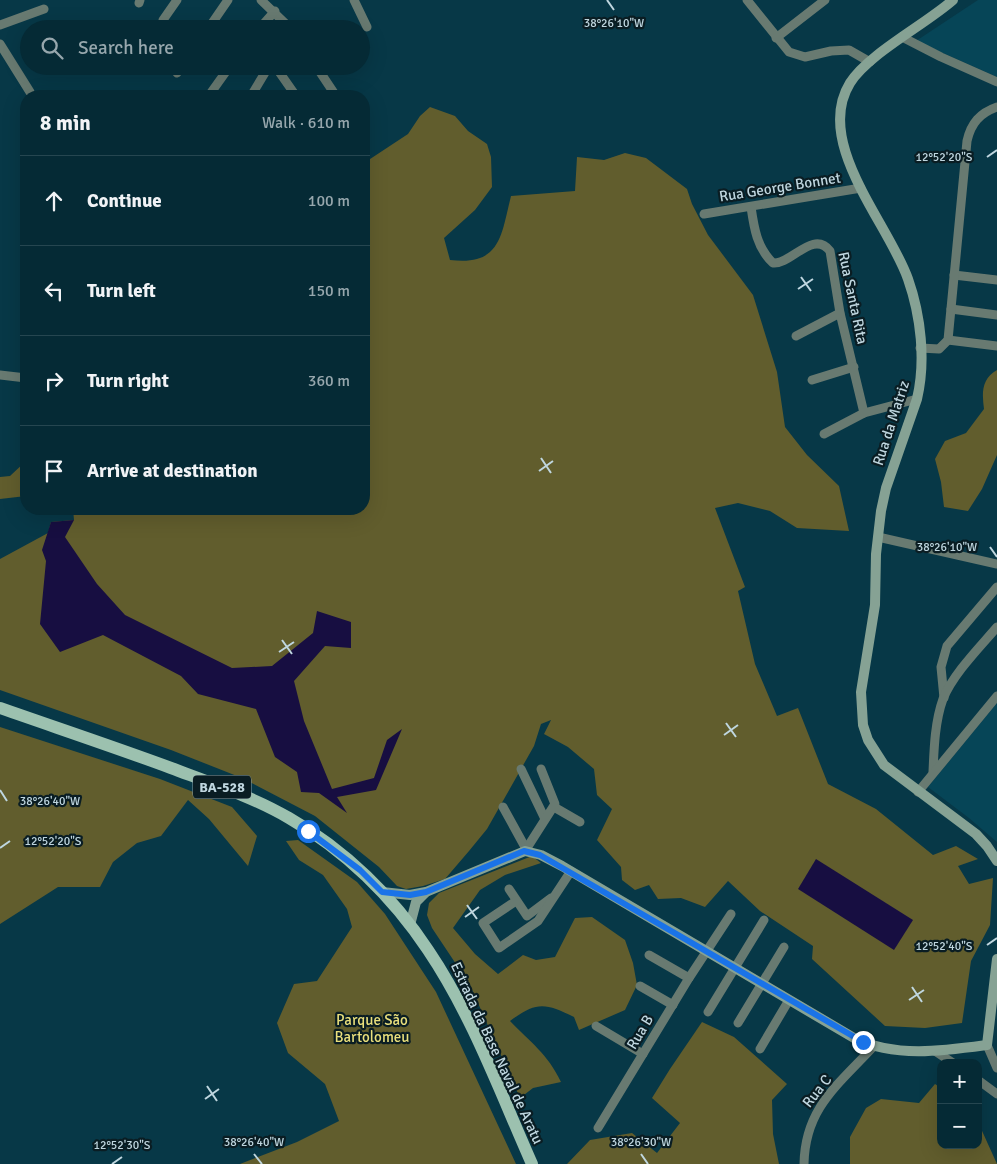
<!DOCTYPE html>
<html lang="en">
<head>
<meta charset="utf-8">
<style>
  :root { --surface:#052a35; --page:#133641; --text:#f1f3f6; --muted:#97a7ad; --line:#264650 }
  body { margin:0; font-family:Signika,sans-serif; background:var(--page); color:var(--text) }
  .controls { position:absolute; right:15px; bottom:15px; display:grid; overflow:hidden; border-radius:10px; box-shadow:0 5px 20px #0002 }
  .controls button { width:45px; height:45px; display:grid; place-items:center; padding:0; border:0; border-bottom:1px solid var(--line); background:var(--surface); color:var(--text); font:25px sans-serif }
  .stop { position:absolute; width:15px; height:15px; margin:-11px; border:4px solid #1a73e8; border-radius:50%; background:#fff }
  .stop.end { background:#1a73e8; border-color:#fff; box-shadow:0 1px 5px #0008 }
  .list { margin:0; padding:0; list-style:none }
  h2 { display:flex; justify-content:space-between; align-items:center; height:65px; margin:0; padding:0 20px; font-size:21px }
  h2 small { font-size:16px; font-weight:400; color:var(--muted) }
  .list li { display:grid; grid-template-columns:32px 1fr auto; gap:15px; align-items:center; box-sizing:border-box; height:90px; padding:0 20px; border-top:1px solid var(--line) }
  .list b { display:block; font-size:19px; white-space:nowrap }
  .list em { font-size:16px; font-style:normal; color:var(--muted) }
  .icon { flex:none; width:28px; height:28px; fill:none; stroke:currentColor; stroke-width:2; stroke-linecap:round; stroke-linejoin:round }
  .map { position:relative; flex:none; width:997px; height:1164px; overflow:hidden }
  .search { position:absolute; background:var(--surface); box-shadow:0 5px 20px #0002; left:20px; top:20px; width:350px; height:55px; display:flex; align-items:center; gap:12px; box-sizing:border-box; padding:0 18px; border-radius:28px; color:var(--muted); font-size:19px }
  .panel { position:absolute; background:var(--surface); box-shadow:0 5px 20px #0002; left:20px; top:90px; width:350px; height:425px; border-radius:20px }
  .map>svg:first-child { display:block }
</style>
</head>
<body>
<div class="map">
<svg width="997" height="1164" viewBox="0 0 997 1164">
  <rect width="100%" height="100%" fill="#073847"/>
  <g fill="#064557">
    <polygon points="978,0 997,0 997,77 916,41"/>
    <polygon points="997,703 997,842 969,818 928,787"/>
  </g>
  <g fill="#615d2d">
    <path d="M 430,107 L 455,116 L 468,131 L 487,144 L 491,157 L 492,187 L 475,210 L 444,238 L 450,260 C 501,266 501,236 511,196 L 575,191 L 577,157 L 604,160 L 625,153 L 646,158 L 687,189 L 692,204 L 708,235 L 753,295 L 777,372 L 785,427 L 807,455 L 839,486 L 849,531 L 797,528 L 770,511 L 738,503 L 715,508 L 745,587 L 738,591 L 755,664 L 777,716 L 798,708 L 828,784 L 876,809 L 933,855 L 956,846 L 978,859 L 958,866 L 969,884 L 993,878 L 990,925 L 971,961 L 962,1023 L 925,1028 L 885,1026 L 812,959 L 813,946 L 760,911 L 728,881 L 705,907 L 681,898 L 658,899 L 649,885 L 635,890 L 622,880 L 621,867 L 597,840 L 612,809 L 597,795 L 594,769 L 568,747 L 544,734 L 551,720 L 541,724 L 534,746 L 487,829 L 469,851 L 445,879 L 423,886 L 406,889 L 397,886 L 379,867 L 315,816 L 242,778 L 171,750 L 0,690 L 0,559 L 48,533 L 51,522 L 74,520 L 73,509 L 364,509 L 364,163 L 408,134 L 420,116 Z"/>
    <path d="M 997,370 L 997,455 L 982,489 L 968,511 L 944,507 L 941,482 L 935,459 L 945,441 L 966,433 L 984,409 C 982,394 981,379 997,370 Z"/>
    <polygon points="26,461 26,496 0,499 0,477 10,476"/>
    <polygon points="0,727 160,779 232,807 257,836 248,866 209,819 188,800 161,836 137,843 113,862 100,887 58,887 0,924"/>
    <polygon points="298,840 357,882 385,914 436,992 516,1164 240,1164 297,1142 339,1121 325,1084 288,1053 277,1023 294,984 317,981 352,927 347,909 323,875 299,860 286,841"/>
    <path d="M 532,856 L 541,863 L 505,875 L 480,890 L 453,928 L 475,954 L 498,974 L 523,955 L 536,960 L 555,957 L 575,918 L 592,917 L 625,940 L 633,963 L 637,985 L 625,1010 L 579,1030 L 574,1017 C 545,1003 537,1001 510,1021 C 531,1043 547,1053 561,1082 L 533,1088 L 520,1098 L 470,985 L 432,928 L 427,915 L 429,903 L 439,893 Z"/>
    <polygon points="702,1022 734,1037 787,1084 772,1100 773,1134 779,1164 567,1164 590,1140 632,1133 657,1153 680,1123 652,1098 670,1069"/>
    <polygon points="935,1084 941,1088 941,1145 978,1145 978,1122 997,1164 850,1164 850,1137 866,1108 881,1099 919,1103"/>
  </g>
  <g fill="#170e41">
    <polygon points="74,520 65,537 97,584 125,615 232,668 272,666 313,633 317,611 351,622 351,648 325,646 294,681 304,721 332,789 374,778 387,740 402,729 376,790 337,797 347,813 319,793 301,792 297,772 275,757 256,709 198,694 181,676 103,635 60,652 40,624 46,561 42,550 51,522"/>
    <polygon points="816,859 913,920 894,950 798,889"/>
  </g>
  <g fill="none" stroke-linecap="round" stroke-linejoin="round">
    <g stroke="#687a71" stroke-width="9">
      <polyline points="261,0 291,29"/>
      <polyline points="354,0 367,27"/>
      <polyline points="747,0 789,52 805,57 831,51 849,50 870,62"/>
      <polyline points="139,3 140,0"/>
      <polyline points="163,20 177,0"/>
      <polyline points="0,25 44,9"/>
      <polyline points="208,29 228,0"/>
      <polyline points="259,29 275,11"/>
      <polyline points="776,38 825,0"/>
      <polyline points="904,38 941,57 997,82"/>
      <polyline points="0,44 30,92"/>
      <polyline points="275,66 296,96"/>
      <polyline points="316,66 336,96"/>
      <polyline points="177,73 181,66"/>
      <polyline points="210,94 230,66"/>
      <polyline points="251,96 269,66"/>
      <polyline points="364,128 364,138"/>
      <path d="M 751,207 C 754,228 757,248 773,263 C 791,265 813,229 830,251 L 840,313 L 864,413"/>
      <polyline points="704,214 861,188"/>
      <polyline points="954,275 997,280"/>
      <polyline points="951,309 997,315"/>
      <polyline points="796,336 840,313"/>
      <polyline points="948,340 997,346"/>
      <path d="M 920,348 L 939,349 L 948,340 L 967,141 C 971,123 980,113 997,107"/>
      <polyline points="0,375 26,378"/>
      <polyline points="812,380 854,367"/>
      <polyline points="824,434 864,413 917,399"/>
      <polyline points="878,537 997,564"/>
      <polyline points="944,698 941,667 947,646 997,587"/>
      <polyline points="521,769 545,819"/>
      <path d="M 933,772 C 934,748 935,721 943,699 C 953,674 980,647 997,627"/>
      <polyline points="918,792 997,696"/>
      <polyline points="503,807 525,847"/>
      <polyline points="554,807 580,822"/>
      <polyline points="525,851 555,804 541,769"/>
      <polyline points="509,889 527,916 551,898"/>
      <polyline points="516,901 483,923 499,948 538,921 571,871"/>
      <polyline points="649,955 689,978"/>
      <polyline points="640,986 673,1005"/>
      <polyline points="708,1012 764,920"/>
      <polyline points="738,1023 784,947"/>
      <polyline points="596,1026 643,1054"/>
      <polyline points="987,1045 997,1068"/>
      <polyline points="760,1049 789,1000"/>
      <polyline points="935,1051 953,1063"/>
      <polyline points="978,1080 997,1094"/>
      <polyline points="598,1128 689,978 731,914"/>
      <path d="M 804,1164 C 805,1108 838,1085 874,1046"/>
    </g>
    <g stroke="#86a294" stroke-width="10">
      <path d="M 953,0 C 926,24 868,54 850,83 C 813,143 889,224 908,279 C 921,316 926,361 917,399 L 886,488 L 881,511 L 876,554 L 875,605 L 861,692 L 863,725 L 868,740 L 884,765 L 976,834 L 987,846 L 997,861"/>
      <path d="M 382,892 L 410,895 L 426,892 L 525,851 L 541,855 L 562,866 L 854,1038 C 895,1058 943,1051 987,1045 L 997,959"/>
      <polyline points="410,925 416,902 425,893"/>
    </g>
    <path stroke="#9cc1af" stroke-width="12" d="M 0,708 C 57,728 114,747 171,768 C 211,783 253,797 289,818 C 345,850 393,897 428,950 C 472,1015 500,1092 532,1164"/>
  </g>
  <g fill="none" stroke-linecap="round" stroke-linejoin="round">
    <polyline stroke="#1a73e8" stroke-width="6" points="308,831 360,870 382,892 410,895 426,892 524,851 540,855 863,1042"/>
  </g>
  <path fill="none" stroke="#bfd6df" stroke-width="2" d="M 607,0 L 614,10M 987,157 L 997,150M 801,277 L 811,291M 798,289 L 813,279M 541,458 L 551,473M 539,471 L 553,461M 990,547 L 997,557M 282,640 L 292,654M 279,652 L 294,642M 726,723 L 736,737M 724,735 L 738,725M 0,790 L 7,801M 0,848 L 10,841M 467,905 L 477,919M 465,917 L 479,907M 987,945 L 997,938M 912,987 L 922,1002M 909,1000 L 924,990M 207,1086 L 217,1101M 205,1099 L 219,1089M 254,1154 L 262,1164M 641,1154 L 648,1164M 112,1164 L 122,1157"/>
  <g text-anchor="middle" stroke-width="4.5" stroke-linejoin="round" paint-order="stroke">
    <rect fill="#0a1d23" stroke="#899ea7" stroke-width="1" x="193" y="775.5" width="58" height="23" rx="4"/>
    <g font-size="14" font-weight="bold" fill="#bfd6df">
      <text x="222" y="792">BA-528</text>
    </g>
    <g font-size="15" fill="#bfd6df" stroke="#0a1d23">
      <text transform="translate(780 187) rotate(-9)" y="5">Rua George Bonnet</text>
      <text transform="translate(853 298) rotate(78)" y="5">Rua Santa Rita</text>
      <text transform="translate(891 423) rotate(-72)" y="5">Rua da Matriz</text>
      <text transform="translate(640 1032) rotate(-59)" y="5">Rua B</text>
      <text transform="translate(497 1053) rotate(65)" y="5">Estrada da Base Naval de Aratu</text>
      <text transform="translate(817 1091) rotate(-52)" y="5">Rua C</text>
    </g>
    <g font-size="15" fill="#e9df7c" stroke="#0a1d23">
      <text x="372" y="1025">Parque São<tspan x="372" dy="17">Bartolomeu</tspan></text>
    </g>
  </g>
  <g font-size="12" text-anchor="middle" fill="#bfd6df" stroke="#0a1d23" stroke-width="4.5" stroke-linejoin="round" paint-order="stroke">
    <text x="614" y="27">38°26'10"W</text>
    <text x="944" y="161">12°52'20"S</text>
    <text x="947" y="551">38°26'10"W</text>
    <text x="50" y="805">38°26'40"W</text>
    <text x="53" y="845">12°52'20"S</text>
    <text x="944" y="950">12°52'40"S</text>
    <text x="254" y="1146">38°26'40"W</text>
    <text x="641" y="1146">38°26'30"W</text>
    <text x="122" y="1149">12°52'30"S</text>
  </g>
</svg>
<div class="controls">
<button>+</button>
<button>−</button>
</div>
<div class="stop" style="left:308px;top:831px"></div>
<div class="stop end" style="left:863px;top:1042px"></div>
<div class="search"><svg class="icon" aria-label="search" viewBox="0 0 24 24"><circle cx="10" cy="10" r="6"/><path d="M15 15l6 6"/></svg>Search here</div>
<section class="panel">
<h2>8 min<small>Walk · 610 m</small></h2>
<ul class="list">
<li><svg class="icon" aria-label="ahead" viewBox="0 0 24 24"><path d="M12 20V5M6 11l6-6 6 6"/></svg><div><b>Continue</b></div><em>100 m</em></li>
<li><svg class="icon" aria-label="left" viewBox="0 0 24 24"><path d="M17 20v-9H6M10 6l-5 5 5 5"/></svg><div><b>Turn left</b></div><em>150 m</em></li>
<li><svg class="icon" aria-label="right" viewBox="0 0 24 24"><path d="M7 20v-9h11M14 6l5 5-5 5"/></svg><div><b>Turn right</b></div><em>360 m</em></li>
<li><svg class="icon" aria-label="arrive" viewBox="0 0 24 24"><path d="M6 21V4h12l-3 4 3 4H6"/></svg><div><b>Arrive at destination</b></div></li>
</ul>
</section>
</div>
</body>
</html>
